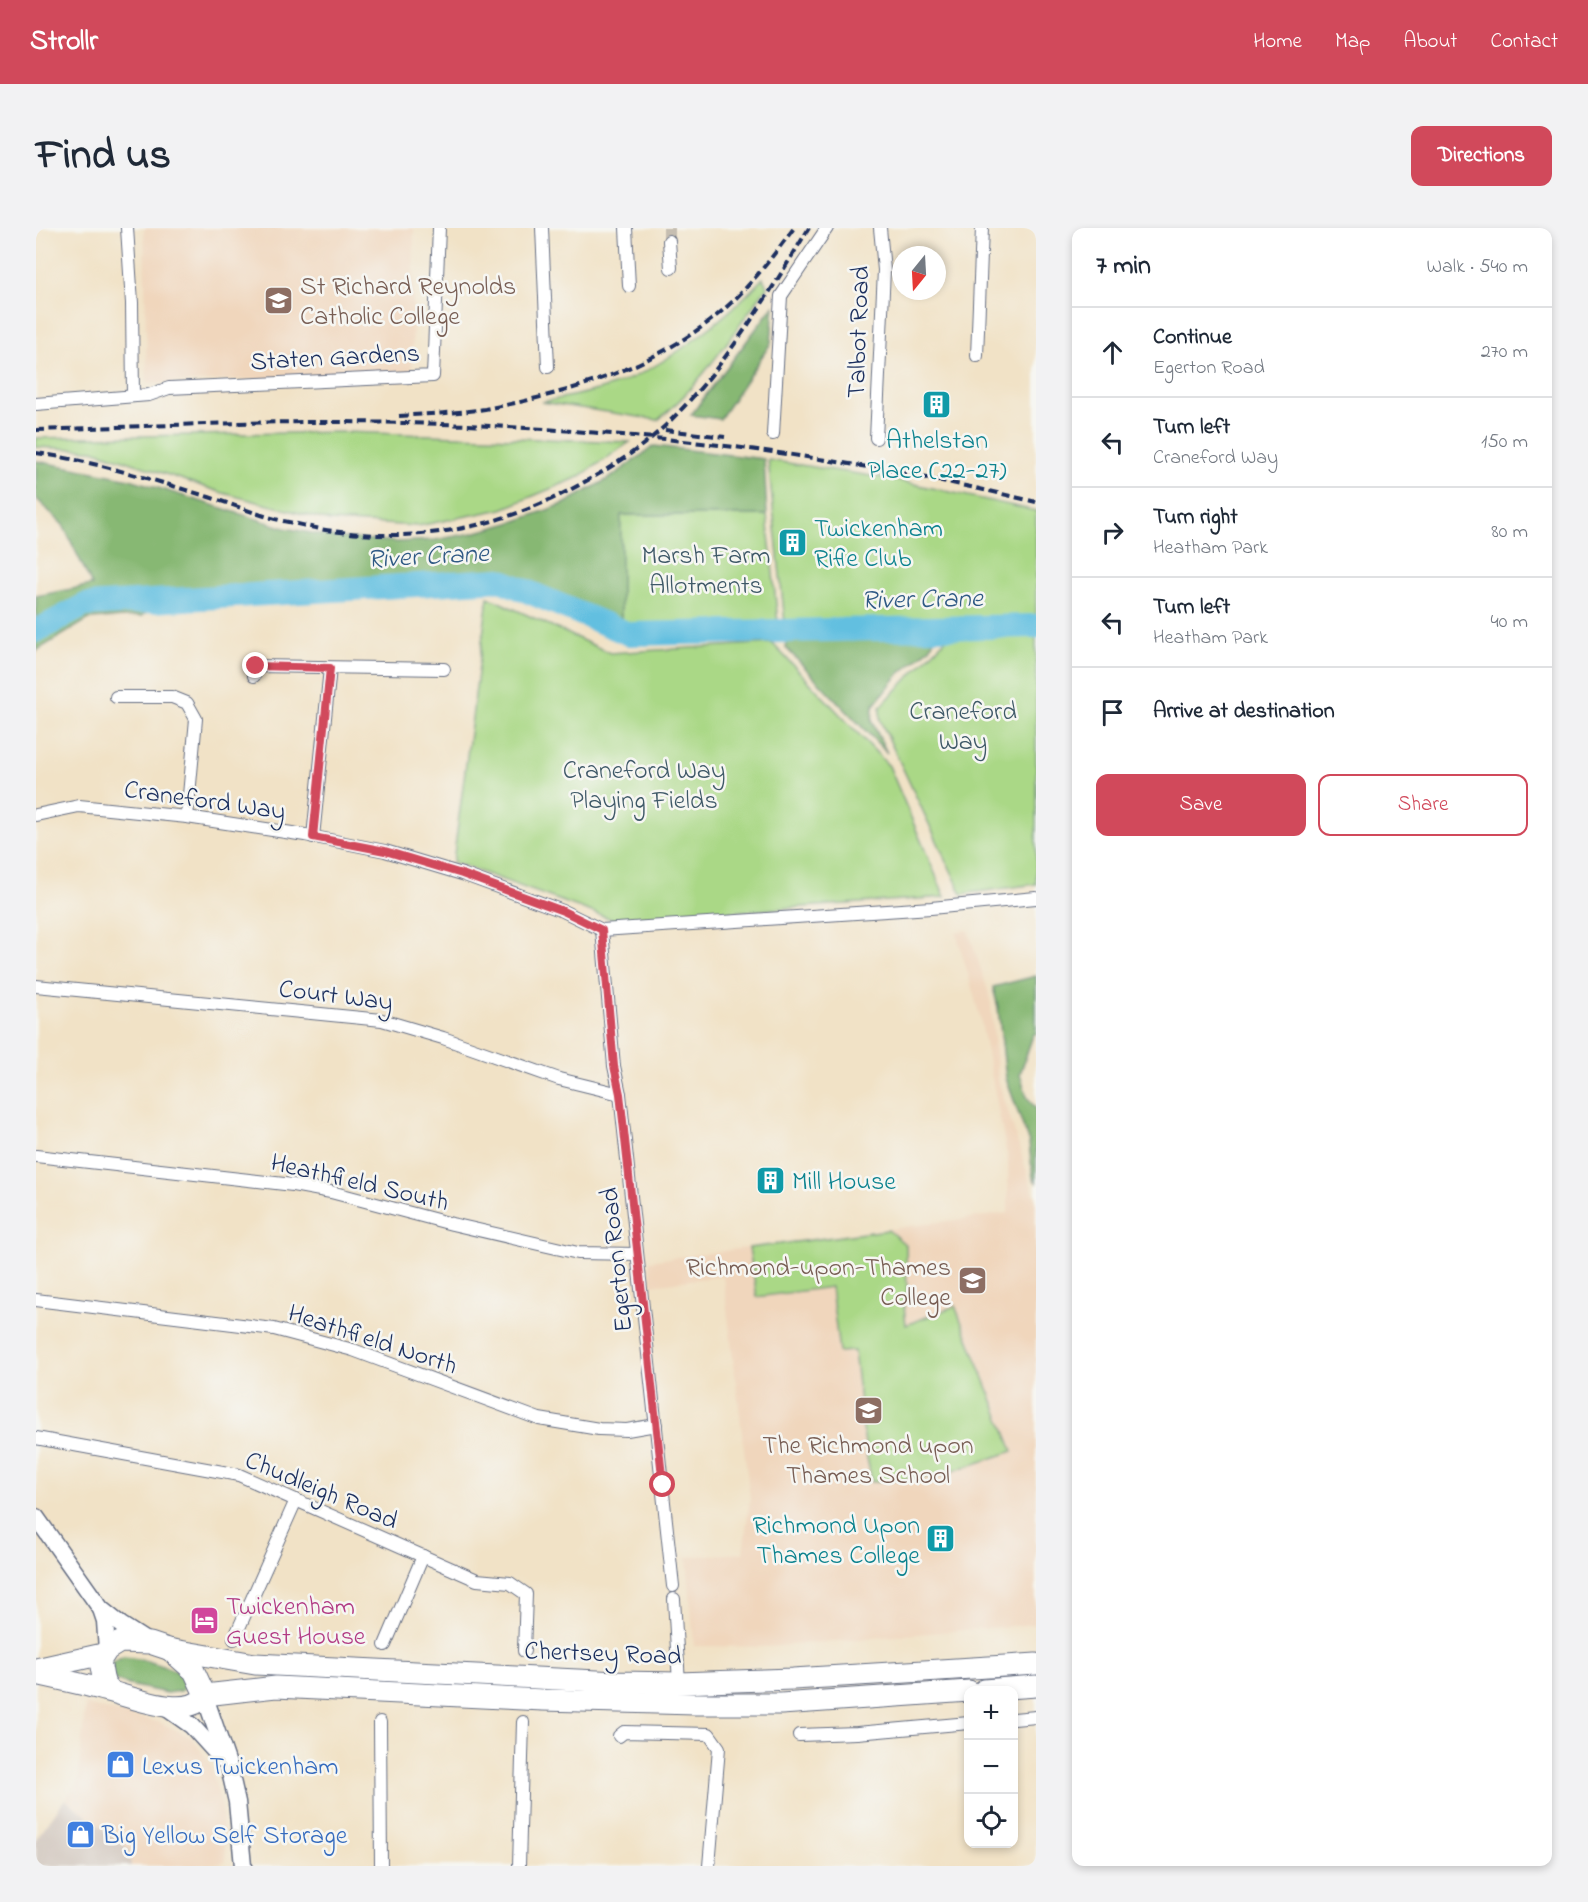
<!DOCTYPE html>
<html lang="en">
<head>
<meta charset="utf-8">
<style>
  :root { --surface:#fff; --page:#f2f2f3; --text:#1f2937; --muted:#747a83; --line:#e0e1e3; --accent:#d1495b }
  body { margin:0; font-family:"Indie Flower",sans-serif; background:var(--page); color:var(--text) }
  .controls { position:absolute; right:18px; bottom:18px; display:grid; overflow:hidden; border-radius:12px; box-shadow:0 3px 9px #0003 }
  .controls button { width:54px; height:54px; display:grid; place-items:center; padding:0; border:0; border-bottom:2px solid var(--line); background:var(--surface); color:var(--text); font:30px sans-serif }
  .compass { position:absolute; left:856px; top:18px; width:54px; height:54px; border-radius:50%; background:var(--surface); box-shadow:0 3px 9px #0003; rotate:198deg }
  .stop { position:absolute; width:18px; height:18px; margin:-14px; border:4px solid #d1495b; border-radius:50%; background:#fff }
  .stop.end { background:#d1495b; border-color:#fff; box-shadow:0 2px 6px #0008 }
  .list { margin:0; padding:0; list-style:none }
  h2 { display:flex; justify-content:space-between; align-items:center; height:78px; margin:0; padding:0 24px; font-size:26px }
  h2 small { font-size:20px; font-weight:400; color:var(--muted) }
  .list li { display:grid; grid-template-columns:39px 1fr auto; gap:18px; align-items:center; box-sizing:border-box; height:90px; padding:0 24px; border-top:2px solid var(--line) }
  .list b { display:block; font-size:22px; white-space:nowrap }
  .list p { margin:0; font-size:20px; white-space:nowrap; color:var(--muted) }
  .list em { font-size:20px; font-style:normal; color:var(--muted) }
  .actions { display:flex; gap:12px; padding:18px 24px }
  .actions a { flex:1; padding:14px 0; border:2px solid var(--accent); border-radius:12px; text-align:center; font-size:21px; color:var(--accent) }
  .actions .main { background:var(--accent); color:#fff }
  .icon { flex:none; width:33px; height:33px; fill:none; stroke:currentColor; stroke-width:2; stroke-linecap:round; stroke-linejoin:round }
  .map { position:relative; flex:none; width:1000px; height:1638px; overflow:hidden; border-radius:12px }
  header { display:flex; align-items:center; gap:36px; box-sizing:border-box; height:84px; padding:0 30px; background:var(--accent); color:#fff }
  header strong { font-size:28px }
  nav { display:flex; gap:33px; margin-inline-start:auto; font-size:21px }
  .intro { display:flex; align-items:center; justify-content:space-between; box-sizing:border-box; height:144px; padding:0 36px }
  h1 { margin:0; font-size:42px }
  .button { padding:15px 27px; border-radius:12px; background:var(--accent); color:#fff; font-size:21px; font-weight:700 }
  main { display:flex; gap:36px; padding:0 36px }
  aside { flex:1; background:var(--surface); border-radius:12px; box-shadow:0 3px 9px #0003 }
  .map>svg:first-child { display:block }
</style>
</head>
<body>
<header>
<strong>Strollr</strong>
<nav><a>Home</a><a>Map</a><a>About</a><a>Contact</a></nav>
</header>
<div class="intro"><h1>Find us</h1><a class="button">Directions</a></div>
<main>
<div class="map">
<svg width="1000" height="1638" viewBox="0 0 1000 1638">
  <rect width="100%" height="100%" fill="#f6f6f2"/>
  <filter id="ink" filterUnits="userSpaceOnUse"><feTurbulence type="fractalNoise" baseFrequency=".0167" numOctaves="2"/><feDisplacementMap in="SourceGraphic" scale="12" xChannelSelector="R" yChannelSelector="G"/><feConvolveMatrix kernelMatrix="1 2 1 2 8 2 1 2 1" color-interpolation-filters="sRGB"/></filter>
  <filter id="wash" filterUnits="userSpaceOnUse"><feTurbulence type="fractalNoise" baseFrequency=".008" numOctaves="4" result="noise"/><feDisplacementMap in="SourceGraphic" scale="24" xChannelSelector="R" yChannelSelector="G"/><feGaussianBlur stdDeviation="1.35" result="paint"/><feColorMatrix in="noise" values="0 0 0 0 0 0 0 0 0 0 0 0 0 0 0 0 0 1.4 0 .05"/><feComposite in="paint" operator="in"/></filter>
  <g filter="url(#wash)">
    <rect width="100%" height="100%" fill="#f1e2c6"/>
    <g fill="#f0d6bc">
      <polygon points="108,0 378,0 376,144 111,156"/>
      <polygon points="932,702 954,769 962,851 1000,973 1000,1396 731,1419 658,1418 651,1329 707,1325 714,1270 687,1048 615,1057 613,1033 972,985 972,932 944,789 920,704"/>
      <polygon points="49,1477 123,1494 156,1510 174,1536 185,1577 190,1634 158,1638 95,1638 93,1621 29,1571 42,1555"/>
    </g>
    <polygon fill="#cec2b9" points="29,1571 93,1621 95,1638 0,1638 0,1611"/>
    <g fill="#aad886" stroke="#628472" stroke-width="1.5">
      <path d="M 727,50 L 731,59 C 697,105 666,156 622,192 L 506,174 C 530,169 555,165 578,157 C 628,140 692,89 727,50 Z"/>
      <polygon points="308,204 594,214 543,249 466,281 382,298 294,293 187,265 57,222 0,219 0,210"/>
      <polygon points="732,232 855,251 1000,283 1000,389 749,395"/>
      <polygon points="584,287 731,287 742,395 601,397 585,392"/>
      <polygon points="452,369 574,425 736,415 853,538 909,669 578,692 417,634"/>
      <polygon points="1000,407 1000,656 926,666 844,492 844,479 911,410"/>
      <polygon points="852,1002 870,1017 871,1067 867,1068 870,1097 919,1078 977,1223 905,1247 836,1254 830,1225 818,1123 803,1124 795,1059 721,1069 713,1020"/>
    </g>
    <g fill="#87b873" stroke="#517468" stroke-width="1.5">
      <polygon points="738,77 735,115 684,191 655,187"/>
      <polygon points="618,218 728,231 731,287 585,287 585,392 464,347 124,370 106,388 53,391 0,423 0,368 56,357 27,297 0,270 0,233 94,251 249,300 296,309 362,314 399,312 437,305 477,294 528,276 577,248"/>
      <polygon points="749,408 898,411 894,420 862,447 837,478 836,494 851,525 750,420"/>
      <polygon points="1000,748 1000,805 997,807 984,846 991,869 1000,881 1000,954 997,949 993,915 970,850 962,779 957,759"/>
      <path d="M 87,1429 C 111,1431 130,1438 151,1448 L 152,1457 L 145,1463 L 131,1465 L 93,1457 L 79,1452 L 74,1443 L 76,1435 Z"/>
    </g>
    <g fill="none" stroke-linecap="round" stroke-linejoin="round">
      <polyline stroke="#62bfe0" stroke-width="24" points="0,403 49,377 464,352 593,406 1000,398"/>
    </g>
  </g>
  <g filter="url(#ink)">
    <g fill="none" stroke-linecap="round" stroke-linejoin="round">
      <polyline stroke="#c6beb1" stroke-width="12" stroke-dasharray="12 6" stroke-linecap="butt" points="633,0 633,13"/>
      <defs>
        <g id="street">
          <polyline points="91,0 96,75 97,168"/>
          <polyline points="506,0 512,139"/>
          <polyline points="590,0 593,58"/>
          <polyline points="633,13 635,40"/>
          <polyline points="941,128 946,0"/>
          <polyline points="0,176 113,167 133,160 397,148 403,0"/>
          <polyline points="737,206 745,68 791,0"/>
          <polyline points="840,210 848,42 844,0"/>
          <polyline points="218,448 220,438 408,441"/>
          <polyline points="80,469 136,469 151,475 160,491 151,589"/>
          <polyline points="0,587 43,578 151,589 269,607 349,623 426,646 527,683 566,702 895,680 1000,670"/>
          <polyline points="277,609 294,440"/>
          <polyline points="566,702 578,838 584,866 637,1358"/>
          <polyline points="0,758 346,792 407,810 523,851 584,866"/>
          <polyline points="0,928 257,957 295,964 416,996 542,1025 601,1026"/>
          <polyline points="0,1072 238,1101 317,1122 503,1191 563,1201 591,1202 620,1197"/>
          <polyline points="0,1210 203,1247 441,1352 474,1355 490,1366 488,1423"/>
          <polyline points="638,1371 643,1455"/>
          <polyline points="198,1411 260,1272"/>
          <polyline points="349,1417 387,1328"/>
          <polyline points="978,1491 1000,1489"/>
          <polyline points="344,1494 345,1638"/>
          <polyline points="763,1507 821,1505 933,1495"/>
          <polyline points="583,1508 588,1504 673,1506 683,1520 673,1638"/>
          <polyline points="483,1638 487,1494"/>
        </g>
        <g id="secondary">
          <polyline points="0,1289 65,1381 85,1397 113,1415"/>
          <polyline points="65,1381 69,1393 71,1422"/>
          <polyline points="169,1469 193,1539 201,1574 207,1638"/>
          <polyline points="129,1479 156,1498 186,1531"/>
        </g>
        <g id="highway">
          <polyline points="133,1421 158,1443 169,1467"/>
          <polyline points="0,1441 67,1426"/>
          <path d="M 0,1446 C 23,1451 46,1456 68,1462 C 92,1467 152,1494 169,1467"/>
          <polyline points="948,1462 1000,1458"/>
          <polyline points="75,1463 69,1457 67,1450 64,1433 71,1422 84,1414 114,1415 132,1421 219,1436 582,1454 643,1455 757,1451 1000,1436"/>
          <polyline points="169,1467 240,1459 507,1472 659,1476 745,1476 933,1463"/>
        </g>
      </defs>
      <use href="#street" stroke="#666e82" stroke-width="14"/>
      <use href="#secondary" stroke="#666e82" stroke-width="19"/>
      <use href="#highway" stroke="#666e82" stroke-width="23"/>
      <use href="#street" stroke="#fff" stroke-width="12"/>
      <use href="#secondary" stroke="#fff" stroke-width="16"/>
      <use href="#highway" stroke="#fff" stroke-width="21"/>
      <g stroke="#1b2f5e" stroke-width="4" stroke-dasharray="9 4.5" stroke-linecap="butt">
        <path d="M 363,188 C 391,186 421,185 449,181 C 532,166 621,139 686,83 C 714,59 736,29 758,0"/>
        <path d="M 0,202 C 94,199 189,194 283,194 C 524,194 765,217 1000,274"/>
        <polyline points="629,202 689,209"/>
        <path d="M 0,225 C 58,233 117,252 173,269 C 198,277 222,287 247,293 C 264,296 280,301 297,303 C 388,316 473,298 552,252 C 581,236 610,217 634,193 C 690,138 732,67 773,0"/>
      </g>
    </g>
  </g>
  <g fill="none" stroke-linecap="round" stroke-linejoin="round" filter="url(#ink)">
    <polyline stroke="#d1495b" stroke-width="8" points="220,438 294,440 277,609 349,623 426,646 527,683 566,702 578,838 584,866 627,1257"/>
  </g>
  <defs>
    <symbol id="school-square" viewBox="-11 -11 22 22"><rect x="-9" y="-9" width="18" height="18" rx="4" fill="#8d6e63" stroke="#f6f6f2"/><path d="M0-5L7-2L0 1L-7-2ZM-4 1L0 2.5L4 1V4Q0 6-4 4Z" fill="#fff"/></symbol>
    <symbol id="building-square" viewBox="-11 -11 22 22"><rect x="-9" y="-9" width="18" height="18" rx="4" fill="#0f9aa8" stroke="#f6f6f2"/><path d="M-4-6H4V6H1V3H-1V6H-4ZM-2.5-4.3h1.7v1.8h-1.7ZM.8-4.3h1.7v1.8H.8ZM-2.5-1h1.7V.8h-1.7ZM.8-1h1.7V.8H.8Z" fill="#fff"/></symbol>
    <symbol id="university-square" viewBox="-11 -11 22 22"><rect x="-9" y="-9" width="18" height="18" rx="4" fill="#8d6e63" stroke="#f6f6f2"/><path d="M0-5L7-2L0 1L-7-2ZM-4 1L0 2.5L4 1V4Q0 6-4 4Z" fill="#fff"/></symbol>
    <symbol id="hotel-square" viewBox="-11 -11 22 22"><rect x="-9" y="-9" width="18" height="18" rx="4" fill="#d1479c" stroke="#f6f6f2"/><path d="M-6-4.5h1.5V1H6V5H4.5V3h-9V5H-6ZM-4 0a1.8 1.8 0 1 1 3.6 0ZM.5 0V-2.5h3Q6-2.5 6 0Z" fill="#fff"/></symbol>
    <symbol id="shop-square" viewBox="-11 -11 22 22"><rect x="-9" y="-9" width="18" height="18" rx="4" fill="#3f7fe0" stroke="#f6f6f2"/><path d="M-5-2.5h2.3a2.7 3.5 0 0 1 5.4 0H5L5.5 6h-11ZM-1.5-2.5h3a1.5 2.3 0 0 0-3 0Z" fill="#fff"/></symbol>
  </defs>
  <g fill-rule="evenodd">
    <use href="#school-square" x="226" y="56" width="33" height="33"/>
    <use href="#building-square" x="884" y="160" width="33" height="33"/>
    <use href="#building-square" x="740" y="298" width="33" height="33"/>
    <use href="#building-square" x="718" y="936" width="33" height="33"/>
    <use href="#university-square" x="920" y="1036" width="33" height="33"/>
    <use href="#school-square" x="816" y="1166" width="33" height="33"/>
    <use href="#building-square" x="888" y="1294" width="33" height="33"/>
    <use href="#hotel-square" x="152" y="1376" width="33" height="33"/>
    <use href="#shop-square" x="68" y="1520" width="33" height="33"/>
    <use href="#shop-square" x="28" y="1590" width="33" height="33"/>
  </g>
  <g text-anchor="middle" stroke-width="5" stroke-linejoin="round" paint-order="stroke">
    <g font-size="26" fill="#785e54" stroke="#f6f6f2" text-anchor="start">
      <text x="264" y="66">St Richard Reynolds<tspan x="264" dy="30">Catholic College</tspan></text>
      <text x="915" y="1047" text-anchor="end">Richmond-upon-Thames<tspan x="915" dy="30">College</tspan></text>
      <text x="832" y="1225" text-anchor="middle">The Richmond upon<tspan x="832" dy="30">Thames School</tspan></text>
    </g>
    <g font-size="26" fill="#1b2f5e" stroke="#f6f6f2">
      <text transform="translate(821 104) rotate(-88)" y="9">Talbot Road</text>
      <text transform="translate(299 128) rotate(-3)" y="9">Staten Gardens</text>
      <text transform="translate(169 571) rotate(8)" y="9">Craneford Way</text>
      <text transform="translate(300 766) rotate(7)" y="9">Court Way</text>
      <text transform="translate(324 953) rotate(13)" y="9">Heathfield South</text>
      <text transform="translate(579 1032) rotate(-96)" y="9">Egerton Road</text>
      <text transform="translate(337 1110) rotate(18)" y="9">Heathfield North</text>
      <text transform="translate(286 1261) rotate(23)" y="9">Chudleigh Road</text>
      <text transform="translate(567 1424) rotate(2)" y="9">Chertsey Road</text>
    </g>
    <g font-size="26" fill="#0d838f" stroke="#f6f6f2" text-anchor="start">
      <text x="901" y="220" text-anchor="middle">Athelstan<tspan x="901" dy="30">Place (22-27)</tspan></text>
      <text x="778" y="308">Twickenham<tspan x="778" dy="30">Rifle Club</tspan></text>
      <text x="756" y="961">Mill House</text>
      <text x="884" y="1305" text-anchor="end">Richmond Upon<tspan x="884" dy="30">Thames College</tspan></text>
    </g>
    <g font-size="26" fill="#3f5968" stroke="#f6f6f2">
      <text x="670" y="335">Marsh Farm<tspan x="670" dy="30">Allotments</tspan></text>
      <text x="927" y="491">Craneford<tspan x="927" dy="30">Way</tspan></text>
      <text x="608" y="550">Craneford Way<tspan x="608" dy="30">Playing Fields</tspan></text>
    </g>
    <g font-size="26" fill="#b23c85" stroke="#f6f6f2" text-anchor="start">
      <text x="190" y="1386">Twickenham<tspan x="190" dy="30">Guest House</tspan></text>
    </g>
    <g font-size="26" fill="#366cbe" stroke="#f6f6f2" text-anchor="start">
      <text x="106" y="1546">Lexus Twickenham</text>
      <text x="66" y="1615">Big Yellow Self Storage</text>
    </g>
    <g font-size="27" font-style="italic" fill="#305a85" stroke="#f6f6f2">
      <text transform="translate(392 327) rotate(-3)" y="9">River Crane</text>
      <text transform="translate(886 370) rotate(-1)" y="9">River Crane</text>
    </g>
  </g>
</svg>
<div class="controls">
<button>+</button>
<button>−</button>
<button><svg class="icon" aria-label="locate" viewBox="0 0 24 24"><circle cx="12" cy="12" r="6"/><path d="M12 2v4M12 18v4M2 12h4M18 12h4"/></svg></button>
</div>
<svg class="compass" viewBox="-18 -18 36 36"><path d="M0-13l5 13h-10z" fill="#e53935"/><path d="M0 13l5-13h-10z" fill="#747a83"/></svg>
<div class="stop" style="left:627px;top:1257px"></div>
<div class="stop end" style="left:220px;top:438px"></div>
</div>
<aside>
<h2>7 min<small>Walk · 540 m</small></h2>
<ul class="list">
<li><svg class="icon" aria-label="ahead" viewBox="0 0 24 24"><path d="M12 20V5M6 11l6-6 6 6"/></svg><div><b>Continue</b><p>Egerton Road</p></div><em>270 m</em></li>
<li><svg class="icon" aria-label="left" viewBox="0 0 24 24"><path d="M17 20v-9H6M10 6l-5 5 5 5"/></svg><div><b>Turn left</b><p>Craneford Way</p></div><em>150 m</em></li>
<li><svg class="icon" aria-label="right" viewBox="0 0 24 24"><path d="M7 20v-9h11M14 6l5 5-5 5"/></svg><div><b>Turn right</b><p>Heatham Park</p></div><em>80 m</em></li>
<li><svg class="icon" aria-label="left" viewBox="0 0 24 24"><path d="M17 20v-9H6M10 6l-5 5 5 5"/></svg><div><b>Turn left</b><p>Heatham Park</p></div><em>40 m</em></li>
<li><svg class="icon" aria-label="arrive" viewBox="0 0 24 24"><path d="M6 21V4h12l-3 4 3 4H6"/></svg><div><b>Arrive at destination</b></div></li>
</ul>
<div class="actions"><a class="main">Save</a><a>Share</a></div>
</aside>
</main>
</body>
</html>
